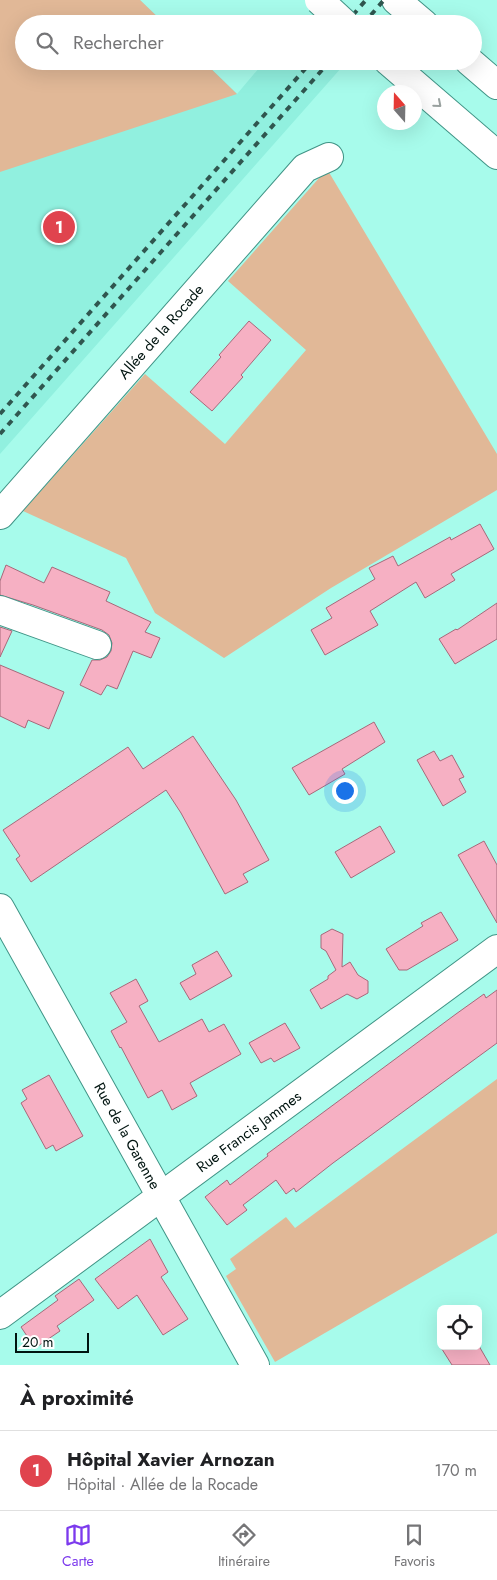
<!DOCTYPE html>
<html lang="fr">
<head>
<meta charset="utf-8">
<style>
  :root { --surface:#fff; --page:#f2f2f2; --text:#202124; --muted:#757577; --line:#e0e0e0; --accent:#7c3aed }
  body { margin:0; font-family:Jost,sans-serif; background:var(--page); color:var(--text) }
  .controls { position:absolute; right:15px; bottom:15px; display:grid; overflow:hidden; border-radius:8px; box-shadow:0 5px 20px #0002 }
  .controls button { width:45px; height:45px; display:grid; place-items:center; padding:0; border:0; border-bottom:1px solid var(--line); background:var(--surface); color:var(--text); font:25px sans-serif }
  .compass { position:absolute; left:377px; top:85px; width:45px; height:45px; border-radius:50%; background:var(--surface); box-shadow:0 5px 20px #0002; rotate:340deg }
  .scale { position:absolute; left:15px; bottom:12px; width:74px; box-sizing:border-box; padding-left:5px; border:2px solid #001410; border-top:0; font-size:14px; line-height:18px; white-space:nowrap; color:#001410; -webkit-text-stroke:4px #fff; paint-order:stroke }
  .you { position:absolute; left:344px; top:790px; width:18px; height:18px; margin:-12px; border:4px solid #fff; border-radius:50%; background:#1a73e8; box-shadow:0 0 0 8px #1a73e833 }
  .badge { display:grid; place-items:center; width:32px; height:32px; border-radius:50%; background:var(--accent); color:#fff; font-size:16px; font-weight:700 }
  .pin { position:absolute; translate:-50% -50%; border:2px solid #fff; box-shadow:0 1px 5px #0006 }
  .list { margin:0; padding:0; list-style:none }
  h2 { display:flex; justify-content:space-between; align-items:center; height:65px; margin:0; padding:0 20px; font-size:21px }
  h2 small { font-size:16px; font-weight:400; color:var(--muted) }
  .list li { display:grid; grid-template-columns:32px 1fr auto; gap:15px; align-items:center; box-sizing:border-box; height:80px; padding:0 20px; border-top:1px solid var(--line) }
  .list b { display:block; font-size:19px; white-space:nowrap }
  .list p { margin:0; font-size:16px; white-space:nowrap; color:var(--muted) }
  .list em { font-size:16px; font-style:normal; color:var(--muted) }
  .icon { flex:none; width:28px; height:28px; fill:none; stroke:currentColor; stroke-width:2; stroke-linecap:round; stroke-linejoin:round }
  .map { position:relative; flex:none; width:497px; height:1365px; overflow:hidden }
  .search { position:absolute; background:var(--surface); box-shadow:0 5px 20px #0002; left:15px; right:15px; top:15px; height:55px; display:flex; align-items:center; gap:12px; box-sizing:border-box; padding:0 18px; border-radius:28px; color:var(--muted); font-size:19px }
  .sheet { height:145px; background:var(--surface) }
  nav { display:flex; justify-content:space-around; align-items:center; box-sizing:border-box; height:70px; border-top:1px solid var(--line); background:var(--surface); font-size:14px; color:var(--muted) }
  nav a { display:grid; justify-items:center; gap:2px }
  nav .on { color:var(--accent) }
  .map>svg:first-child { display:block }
</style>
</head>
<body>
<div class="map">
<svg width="497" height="1365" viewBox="0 0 497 1365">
  <rect width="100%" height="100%" fill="#a7fbeb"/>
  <polygon fill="#91f0df" points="0,0 140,0 165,24 24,24 24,61 203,61 237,94 265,61 335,61 342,67 0,454"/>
  <g fill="#e1b897">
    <polygon points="0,0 140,0 165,24 24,24 24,61 203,61 237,94 0,172"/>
    <polygon points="327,169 497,454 497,490 331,588 224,658 155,613 126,558 23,511 145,374 225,444 306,350 228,281"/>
    <polygon points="497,1079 497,1233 275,1362 226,1276 236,1269 230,1259 286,1217 295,1228"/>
  </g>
  <g fill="#f6b0c3" stroke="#a7687a">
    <polygon points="249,321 271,340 241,375 243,377 212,411 190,392 221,357 219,355"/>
    <polygon points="480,524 494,549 451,574 455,580 425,598 416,582 370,611 378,625 325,655 311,630 332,618 326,608 375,579 369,568 393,556 398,566 450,537 451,540"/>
    <polygon points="6,565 44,583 52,567 110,592 106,601 151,622 145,632 160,638 151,658 133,651 117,689 107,685 101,695 80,685 92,660 100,660 107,657 111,651 112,643 109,635 102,630 33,605 0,595 0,581"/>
    <polygon points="497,603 497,639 455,664 439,639 456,629 457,630"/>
    <polygon points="0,627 12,631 0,657"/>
    <polygon points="0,665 64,692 49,729 28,720 25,728 0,716"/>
    <polygon points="374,722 385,742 342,769 345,774 309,795 292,768"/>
    <polygon points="193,736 236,800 269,860 243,874 248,882 225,894 181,813 166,790 31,882 16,859 20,856 3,830 128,747 143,769"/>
    <polygon points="434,751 440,761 452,755 464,777 459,779 466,792 443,806 417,760"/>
    <polygon points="380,826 395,852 351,878 335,852"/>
    <polygon points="484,841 497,865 497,923 458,855"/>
    <polygon points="441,912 458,940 407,970 399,970 386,949 423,926 421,923"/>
    <polygon points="332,929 343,934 342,967 350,962 358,975 368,981 368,993 357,999 347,994 321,1009 310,990 328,979 328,976 336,970 326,951 321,948 321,935"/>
    <polygon points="217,951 232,976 190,1000 180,983 196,974 192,965"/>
    <polygon points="136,979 148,1001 139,1006 159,1042 202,1019 209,1032 224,1024 241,1054 190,1083 197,1096 172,1110 162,1090 148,1098 121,1047 120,1048 111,1031 127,1022 110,993"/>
    <polygon points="497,990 497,1043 333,1163 296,1192 294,1188 286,1194 276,1180 243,1205 247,1210 227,1225 205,1197 227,1180 230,1185 268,1156 267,1154 456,1014 484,994 486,998"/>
    <polygon points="285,1023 300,1048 274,1062 271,1058 261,1063 249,1043"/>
    <polygon points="49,1075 83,1136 56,1151 53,1145 46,1149 21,1103 27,1099 22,1090"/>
    <polygon points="150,1239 168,1272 161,1277 188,1319 163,1335 137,1295 118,1309 95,1279"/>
    <polygon points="79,1279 94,1300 57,1326 60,1331 35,1348 21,1327 58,1300 55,1296"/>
    <polygon points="440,1346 479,1346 490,1365 452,1365"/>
  </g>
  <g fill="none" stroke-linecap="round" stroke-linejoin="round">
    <defs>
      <g id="street">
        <path id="s1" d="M 0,515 L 305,168 L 329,157"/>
        <polyline points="0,610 97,645"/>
        <path id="s2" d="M 0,908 L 255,1365"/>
        <path id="s3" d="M 0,1315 L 497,949"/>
      </g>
      <g id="highway">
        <polyline points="396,0 424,24"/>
        <polyline points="388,61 497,155"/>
        <polyline points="469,61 497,85"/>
      </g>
    </defs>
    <use href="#street" stroke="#409486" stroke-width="30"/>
    <use href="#highway" stroke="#409486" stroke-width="30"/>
    <use href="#street" stroke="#fff" stroke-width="28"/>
    <use href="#highway" stroke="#fff" stroke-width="28"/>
    <g stroke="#30564f" stroke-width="4" stroke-dasharray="6 6" stroke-linecap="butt">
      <polyline points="345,24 366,0"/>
      <polyline points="363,24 384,0"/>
      <polyline points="0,414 312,61"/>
      <polyline points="0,434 330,61"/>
    </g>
    <defs>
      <polyline id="highway-bridge" points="319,0 345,24"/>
    </defs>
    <use href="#highway-bridge" stroke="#409486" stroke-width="30" stroke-linecap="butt"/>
    <use href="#highway-bridge" stroke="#fff" stroke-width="28"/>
  </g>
  <defs><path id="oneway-chevron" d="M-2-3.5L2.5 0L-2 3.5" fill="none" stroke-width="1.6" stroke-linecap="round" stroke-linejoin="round" transform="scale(1.25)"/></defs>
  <use stroke="#99a19f" href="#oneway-chevron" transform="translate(438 104) rotate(41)"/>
  <g text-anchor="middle" stroke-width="4" stroke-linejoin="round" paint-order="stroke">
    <g font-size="15" fill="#001410" stroke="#fff">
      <text dy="5" stroke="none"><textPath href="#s1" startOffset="244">Allée de la Rocade</textPath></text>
      <text dy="5" stroke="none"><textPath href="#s3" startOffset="309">Rue Francis Jammes</textPath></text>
      <text dy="5" stroke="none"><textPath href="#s2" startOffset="261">Rue de la Garenne</textPath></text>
    </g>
  </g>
</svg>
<div class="controls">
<button><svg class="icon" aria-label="locate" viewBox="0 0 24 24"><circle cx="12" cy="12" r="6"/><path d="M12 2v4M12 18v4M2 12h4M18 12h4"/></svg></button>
</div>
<svg class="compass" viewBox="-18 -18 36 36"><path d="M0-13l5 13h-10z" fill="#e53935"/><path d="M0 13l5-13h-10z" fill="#757577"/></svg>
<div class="scale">20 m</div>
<div class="you"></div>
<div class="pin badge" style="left:59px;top:227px;background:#e0444e">1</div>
<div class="search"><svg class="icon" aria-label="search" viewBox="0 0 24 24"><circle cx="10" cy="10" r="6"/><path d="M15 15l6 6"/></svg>Rechercher</div>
</div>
<section class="sheet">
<h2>À proximité<small></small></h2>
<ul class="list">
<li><span class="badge" style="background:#e0444e">1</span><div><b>Hôpital Xavier Arnozan</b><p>Hôpital · Allée de la Rocade</p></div><em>170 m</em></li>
</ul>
</section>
<nav>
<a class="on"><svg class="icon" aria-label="map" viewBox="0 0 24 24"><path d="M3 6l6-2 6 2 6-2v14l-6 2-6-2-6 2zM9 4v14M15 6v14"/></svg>Carte</a>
<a><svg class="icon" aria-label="directions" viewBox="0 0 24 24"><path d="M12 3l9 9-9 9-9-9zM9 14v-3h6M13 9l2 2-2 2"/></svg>Itinéraire</a>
<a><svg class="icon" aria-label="saved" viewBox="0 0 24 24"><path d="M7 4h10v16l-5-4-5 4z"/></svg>Favoris</a>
</nav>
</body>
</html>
